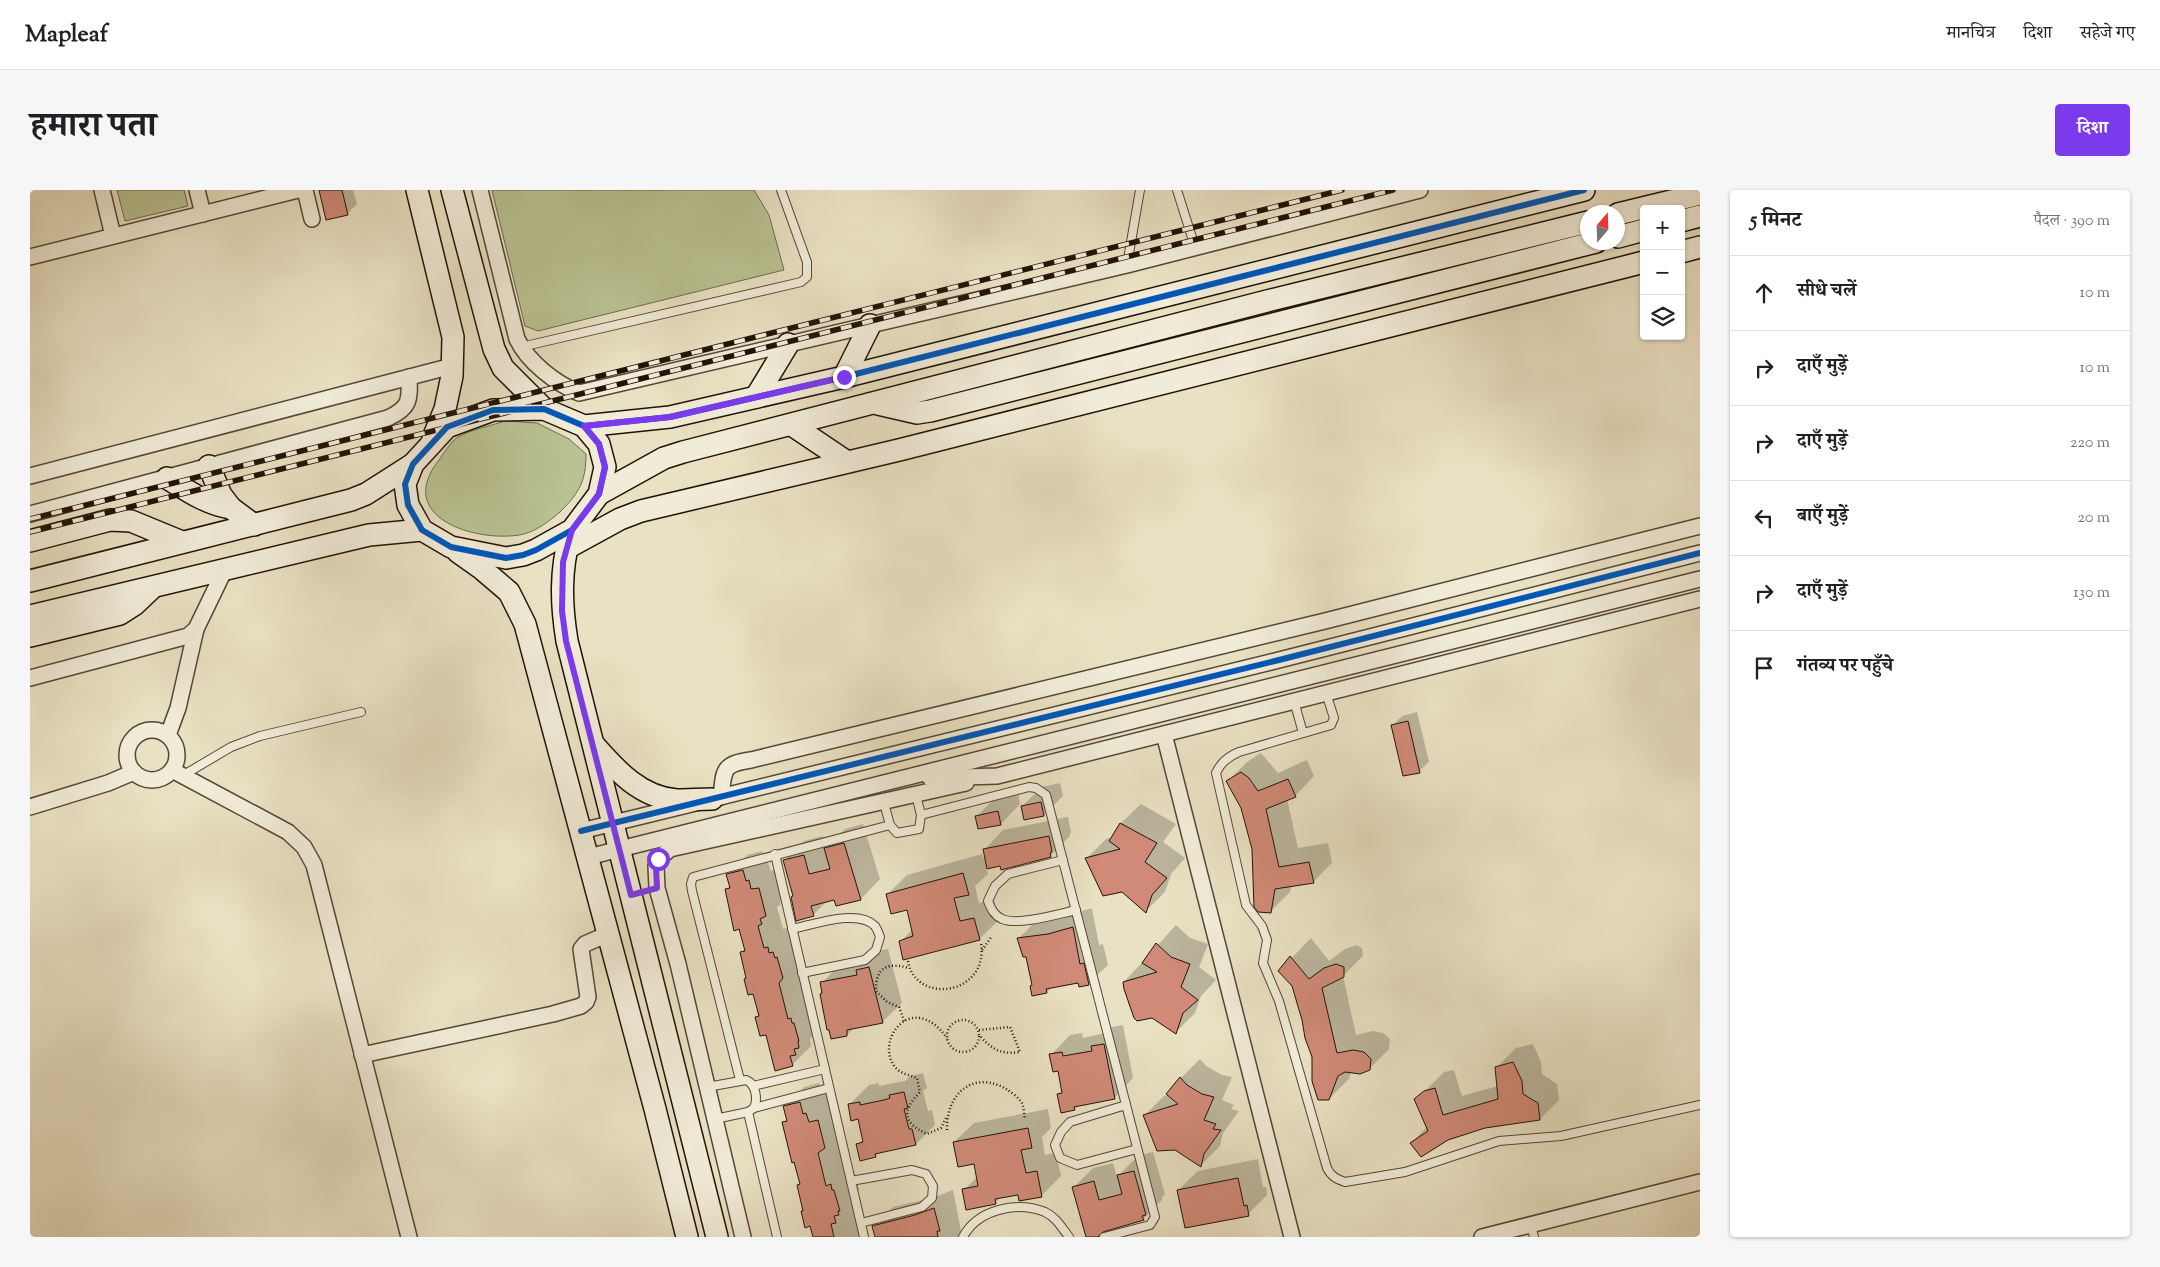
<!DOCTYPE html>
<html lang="hi">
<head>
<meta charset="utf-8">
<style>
  :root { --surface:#fff; --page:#f6f6f6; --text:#202124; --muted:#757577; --line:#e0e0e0; --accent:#7c3aed }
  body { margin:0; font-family:"Sorts Mill Goudy","Noto Serif Devanagari",serif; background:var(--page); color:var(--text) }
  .controls { position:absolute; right:15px; top:15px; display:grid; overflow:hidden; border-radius:5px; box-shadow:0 1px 4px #0004 }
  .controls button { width:45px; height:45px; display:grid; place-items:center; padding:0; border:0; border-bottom:1px solid var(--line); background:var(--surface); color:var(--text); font:25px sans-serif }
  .compass { position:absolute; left:1550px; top:15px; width:45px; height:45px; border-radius:50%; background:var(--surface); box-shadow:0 1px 4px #0004; rotate:19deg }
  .stop { position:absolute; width:15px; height:15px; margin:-11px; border:4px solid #7c3aed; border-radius:50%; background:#fff }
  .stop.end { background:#7c3aed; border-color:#fff; box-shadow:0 1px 5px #0008 }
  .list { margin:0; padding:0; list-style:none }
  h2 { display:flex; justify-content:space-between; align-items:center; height:65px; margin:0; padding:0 20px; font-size:21px }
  h2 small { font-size:16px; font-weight:400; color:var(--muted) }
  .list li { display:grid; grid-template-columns:32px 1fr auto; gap:15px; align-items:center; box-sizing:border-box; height:75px; padding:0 20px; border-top:1px solid var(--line) }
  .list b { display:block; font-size:19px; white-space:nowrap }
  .list em { font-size:16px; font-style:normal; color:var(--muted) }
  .icon { flex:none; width:28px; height:28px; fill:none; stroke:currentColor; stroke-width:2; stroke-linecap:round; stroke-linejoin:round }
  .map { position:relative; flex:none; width:1670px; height:1047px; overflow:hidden; border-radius:5px }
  header { display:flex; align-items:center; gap:30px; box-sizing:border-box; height:70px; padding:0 25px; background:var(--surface); border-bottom:1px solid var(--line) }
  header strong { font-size:24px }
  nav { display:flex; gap:28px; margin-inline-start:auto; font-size:18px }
  .intro { display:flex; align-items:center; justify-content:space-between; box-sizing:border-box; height:120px; padding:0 30px }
  h1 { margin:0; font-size:35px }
  .button { padding:12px 22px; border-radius:5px; background:var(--accent); color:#fff; font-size:18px; font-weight:700 }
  main { display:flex; gap:30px; padding:0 30px }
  aside { flex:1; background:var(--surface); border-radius:5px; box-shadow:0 1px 4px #0004 }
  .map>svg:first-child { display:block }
</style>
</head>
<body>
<header>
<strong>Mapleaf</strong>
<nav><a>मानचित्र</a><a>दिशा</a><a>सहेजे गए</a></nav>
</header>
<div class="intro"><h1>हमारा पता</h1><a class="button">दिशा</a></div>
<main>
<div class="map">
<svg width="1670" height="1047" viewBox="0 0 1670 1047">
  <rect width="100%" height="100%" fill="#e9e1c3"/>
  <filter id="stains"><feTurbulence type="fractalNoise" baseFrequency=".004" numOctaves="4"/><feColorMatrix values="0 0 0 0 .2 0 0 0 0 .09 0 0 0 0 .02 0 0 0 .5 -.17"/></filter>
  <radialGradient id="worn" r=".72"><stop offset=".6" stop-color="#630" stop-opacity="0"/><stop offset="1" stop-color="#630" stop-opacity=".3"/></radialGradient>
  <g fill="#b9c292" stroke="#6e6a4c">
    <polygon points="87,0 154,0 158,16 95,31"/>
    <polygon points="462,0 724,0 739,25 754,80 508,141 495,136"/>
    <path d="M 475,231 L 507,233 L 539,249 L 556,264 C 556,290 550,302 531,321 C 520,331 504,343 489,345 C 444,352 364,327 409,270 C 414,263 421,251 428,247 C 442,239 460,236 475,231 Z"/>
  </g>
  <g fill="#0003">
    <polygon points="291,0 323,0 327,14 317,24"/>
    <polygon points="1387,522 1399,572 1389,581 1363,535 1372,526"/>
    <polygon points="1231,563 1248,583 1277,570 1284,586 1265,606 1257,609 1268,658 1298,653 1302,673 1283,692 1262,695 1260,702 1241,721 1212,618 1198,591 1217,572"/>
    <polygon points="1030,593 1033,606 1014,625 992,616 1012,597"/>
    <polygon points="988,602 990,614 971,634 949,638 947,626 966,607"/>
    <polygon points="1111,614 1146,634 1133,652 1155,668 1141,684 1135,702 1116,721 1057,668 1076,649 1084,647 1091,633"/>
    <polygon points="1038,627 1041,642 1039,647 1020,666 956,678 958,684 945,696 949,713 964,709 969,730 949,749 870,752 883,739 877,718 858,704 877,685 952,664 954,669 956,669 954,660 973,640"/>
    <polygon points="833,634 850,689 831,709 807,715 805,708 798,710 783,725 764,705 755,670 774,651 793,646 796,658 815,639"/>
    <polygon points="732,661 735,672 738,672 741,681 748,679 755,705 750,711 751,714 747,717 753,739 757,738 759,744 763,743 781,815 784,814 788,831 784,844 780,849 781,856 762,875 726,828 730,824 711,763 715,758 696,700 701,695 698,684 717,665"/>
    <polygon points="1062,718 1069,755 1073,754 1078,775 1058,794 1049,792 1022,797 1017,802 1003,794 997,765 989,748 1008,729 1038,725"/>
    <polygon points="1146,735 1160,748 1178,754 1169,777 1186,790 1171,806 1165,823 1146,842 1094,792"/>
    <polygon points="1281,748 1299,771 1315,759 1326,755 1332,758 1333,766 1313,786 1326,845 1343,841 1353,843 1360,849 1359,859 1339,879 1321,882 1319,889 1299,909 1283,867 1263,796 1249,781"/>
    <polygon points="858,759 872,813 852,832 824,838 817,845 792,793 811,773 840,768 847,761"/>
    <polygon points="1093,835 1103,888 1084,908 1049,914 1044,919 1029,904 1033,900 1029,880 1021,865 1040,845 1052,843 1053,848 1075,843 1082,837"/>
    <polygon points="1503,854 1511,872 1512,884 1527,894 1529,910 1510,929 1455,937 1417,948 1381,953 1397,937 1386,910 1414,882 1424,880 1432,906 1468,896 1466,878 1486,858"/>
    <polygon points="1170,869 1176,876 1192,885 1202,887 1192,910 1204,915 1201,919 1209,921 1193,943 1190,956 1171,975 1114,926 1134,906 1139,905 1151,888"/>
    <polygon points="893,883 897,898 893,901 898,921 902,920 905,935 886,954 850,962 845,966 828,954 834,949 829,928 819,915 839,895 849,893 849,896 875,891 880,886"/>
    <polygon points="789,893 793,905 796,904 798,913 807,911 814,938 807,944 821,981 824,981 829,1000 827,1002 834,1043 837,1042 839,1047 785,1047 781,1035 772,1021 774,1020 768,995 771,993 754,932 758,928 755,916 774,897"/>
    <polygon points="1018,919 1021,938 1012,947 1015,965 1026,963 1031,986 1011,1006 989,1003 971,1007 965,1013 934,1000 948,986 945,973 924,952 944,933"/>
    <polygon points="1123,962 1135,1004 1132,1007 1132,1010 1113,1029 1074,1040 1065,1047 1057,1047 1043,998 1063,978 1083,973 1087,987 1108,966"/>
    <polygon points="1228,969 1233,997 1236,997 1237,1005 1218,1024 1148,1000 1168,981"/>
    <polygon points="923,1000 932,1046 936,1047 846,1047 843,1036 863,1017 905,1007"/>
  </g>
  <g fill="#d08a77" stroke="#221206">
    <polygon points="289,0 312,0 318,25 296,30"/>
    <polygon points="1378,531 1390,583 1373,586 1361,535"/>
    <polygon points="1211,582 1219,588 1228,601 1258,589 1266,607 1236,619 1249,677 1279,672 1284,693 1245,699 1241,723 1228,722 1224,717 1222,659 1211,618 1196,591"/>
    <polygon points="1011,612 1014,626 994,630 991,616"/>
    <polygon points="968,621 971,635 948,639 945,626"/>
    <polygon points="1090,633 1127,653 1115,672 1137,688 1122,705 1116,723 1092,702 1073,706 1055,668 1090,659 1079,651"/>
    <polygon points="1019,646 1022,662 1020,663 1021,667 971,680 970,676 957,679 953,659"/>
    <polygon points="814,653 831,710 806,716 804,710 781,716 784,726 766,731 761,707 763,706 753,670 774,665 779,684 800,679 794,658"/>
    <polygon points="713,680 716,691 719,690 721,699 729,698 736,726 730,729 732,734 728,736 734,758 738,757 739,763 743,762 745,768 747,767 753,788 749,793 758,829 761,828 762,833 764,833 769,851 768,851 769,858 764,859 766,865 760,866 763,876 745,881 736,845 730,846 725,827 729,826 723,804 718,805 714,789 716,788 710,762 715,761 709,739 704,741 695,699 700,698 696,684"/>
    <polygon points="933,683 939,705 924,708 930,731 944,728 950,750 873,770 869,751 883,746 877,720 861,724 856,704"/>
    <polygon points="1043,737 1050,774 1054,773 1059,795 1049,797 1048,793 1016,799 1017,803 1002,806 1000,796 1002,795 996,767 993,767 987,748 1018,744"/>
    <polygon points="1126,753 1141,767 1160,774 1151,797 1168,810 1153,823 1146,844 1122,828 1107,831 1104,828 1094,799 1093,792 1127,782 1112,773"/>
    <polygon points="1260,766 1279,789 1294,778 1306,774 1314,777 1314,787 1292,798 1307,863 1323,860 1334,862 1341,869 1340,880 1330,884 1315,882 1308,886 1299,910 1288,910 1282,891 1282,867 1275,848 1272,830 1262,796 1248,781"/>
    <polygon points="839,777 853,833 817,840 817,846 801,849 799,840 797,840 790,804 792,803 790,792 827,785 826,780"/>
    <polygon points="1074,854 1085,909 1044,917 1045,920 1031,923 1027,904 1032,903 1028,881 1023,882 1019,864 1032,862 1033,866 1056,862 1062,861 1061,856"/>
    <polygon points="1483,872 1492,891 1493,904 1508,913 1510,930 1455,938 1418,950 1391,967 1380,953 1398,941 1384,909 1394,901 1405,898 1413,925 1468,909 1465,877"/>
    <polygon points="1150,887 1157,895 1172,904 1184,907 1174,930 1186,934 1183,939 1191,940 1174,964 1171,977 1145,960 1127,961 1113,925 1148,914 1136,904"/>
    <polygon points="874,902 878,918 874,919 879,939 882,939 886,955 845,964 846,967 830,971 826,954 833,952 828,929 821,931 818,914 830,912 830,915 854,910 860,908 859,905"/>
    <polygon points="770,912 773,924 776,923 779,932 788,930 795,958 788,963 796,996 801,994 802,1000 804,1000 810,1021 808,1021 809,1025 804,1026 806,1033 801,1034 804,1047 783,1047 780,1036 775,1038 771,1021 773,1021 767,995 770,994 764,972 762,973 752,932 757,931 753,916"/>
    <polygon points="998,938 1002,958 991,960 996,983 1007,981 1012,1007 989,1011 988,1005 965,1009 966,1014 936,1020 932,999 948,996 944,974 928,977 923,952"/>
    <polygon points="1104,981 1116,1025 1112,1026 1114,1030 1073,1042 1068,1047 1056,1047 1042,997 1064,991 1069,1010 1092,1004 1087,985"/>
    <polygon points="1208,988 1214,1016 1217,1015 1219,1026 1155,1038 1147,1000"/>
    <polygon points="904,1018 910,1041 907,1041 908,1047 845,1047 842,1036 885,1025"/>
  </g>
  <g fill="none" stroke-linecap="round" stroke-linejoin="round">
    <defs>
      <g id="lane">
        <polyline points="1147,0 1165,57"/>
        <polyline points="1097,75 1110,0"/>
        <polyline points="491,157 771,92 777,87 777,72 751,0"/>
        <path d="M 1296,503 L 1304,528 L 1301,535 L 1209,562 C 1199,566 1191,572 1186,583 L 1216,715 L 1232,736 L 1237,750 L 1233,773 L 1249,811 L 1297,978 C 1301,986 1306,989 1315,992 L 1375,982 L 1469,951 L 1531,946 L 1670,915"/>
        <polyline points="1264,511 1273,543"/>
        <polyline points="152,586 201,557 230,546 331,522"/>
        <polyline points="891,625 999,597 1006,598 1016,605 1125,1027 1120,1035 1074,1047"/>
        <polyline points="860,635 867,643 889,639 891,625 886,605"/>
        <polyline points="745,664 834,1047"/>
        <path d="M 1033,670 L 978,684 L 965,696 L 958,711 C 961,719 964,725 972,729 C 988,736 1028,724 1046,720"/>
        <path d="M 762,739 C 783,735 828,718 845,736 C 847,739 849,744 850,747 L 846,760 L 835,770 L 772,783"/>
        <polyline points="710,890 662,701 661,694 663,687 860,635 854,613"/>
        <polyline points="723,896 795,879"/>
        <path d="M 677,897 L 716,890 C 726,894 728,909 724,918 L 718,922 L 685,929"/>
        <polyline points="1096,915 1040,932 1031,942 1025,955 1030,968 1047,975 1107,959"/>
        <polyline points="724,918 799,898"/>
        <polyline points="718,922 747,1047"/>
        <polyline points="821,991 882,980 896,984 903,996 902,1008 892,1017 831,1033"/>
        <polyline points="1501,1035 1504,1047"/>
        <path d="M 933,1047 C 948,1019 987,1011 1015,1022 C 1026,1027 1032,1038 1039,1047"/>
      </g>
      <g id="street">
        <polyline points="72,0 83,46"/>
        <polyline points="167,0 173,24"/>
        <polyline points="275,0 282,29"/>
        <path d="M 450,0 L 487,149 C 498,172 525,193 549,203 L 1097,75 L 1390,0"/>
        <polyline points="0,67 268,0"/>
        <polyline points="0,286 422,176"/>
        <path d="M 0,324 L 358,228 C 380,218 380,210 379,187"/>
        <polyline points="0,488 158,446 166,439 195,379"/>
        <circle cx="122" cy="565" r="25"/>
        <polyline points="1134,544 1262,1047"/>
        <polyline points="138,545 148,518 166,439"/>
        <polyline points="142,580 258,642 274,657 284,675 379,1047"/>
        <polyline points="900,588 967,586 1670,409"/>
        <path d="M 691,607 C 694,580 692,574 721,570 L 1295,431 L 1670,336"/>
        <polyline points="0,617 78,593 104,582"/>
        <polyline points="551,641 1249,470 1670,363"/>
        <polyline points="558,667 1670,389"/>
        <polyline points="332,865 523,824 551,816 556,812 558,807 551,759 555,754 578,744"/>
        <polyline points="713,1047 648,774 627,698 626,676 628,669 640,659 936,593"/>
        <polyline points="1452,1047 1670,992"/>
      </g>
      <g id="secondary">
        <polyline points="387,0 423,147 422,186 415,219 403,248"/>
        <polyline points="422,0 464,159 473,178 514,219"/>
        <polyline points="1588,24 1670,4"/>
        <polyline points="1651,31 1670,26"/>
        <polyline points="1588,47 1614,40"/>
        <polyline points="1651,62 1670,57"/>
        <polyline points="814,187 840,135"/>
        <polyline points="726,207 758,154"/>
        <polyline points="848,214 887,223 900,221 1566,52"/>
        <polyline points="762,235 817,272"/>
        <polyline points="554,236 569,254 575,277 569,304 542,340 506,360 493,365 476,368 421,357 392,340 378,315 375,294 383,274 417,237 463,220 514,219 554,236 640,227 814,187 1554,0"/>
        <polyline points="179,276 191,305 201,318 224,335"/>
        <path d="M 137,288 C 158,301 176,314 201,318"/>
        <polyline points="569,304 634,268 653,262 1237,111 1558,32"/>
        <path d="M 540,345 C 530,381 531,414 537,451 L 687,1047"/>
        <polyline points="0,351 80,330 101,331 152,352"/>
        <polyline points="537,358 590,329 611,321 869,260 1614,72"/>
        <polyline points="428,362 452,379 479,402 495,434 625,919 657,1047"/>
        <polyline points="0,391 321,310 336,304 383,274"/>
        <polyline points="0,426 339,345 392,340"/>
        <polyline points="0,446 90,424 104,415 121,399"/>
        <path d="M 564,555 C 586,580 611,608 647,610 C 658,610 670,609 682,609"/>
      </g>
    </defs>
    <use href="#lane" stroke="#544635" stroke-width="10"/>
    <use href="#street" stroke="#544635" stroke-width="18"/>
    <use href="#secondary" stroke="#221206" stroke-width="24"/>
    <g stroke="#221206" stroke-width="2.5" stroke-dasharray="1 2.5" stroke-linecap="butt">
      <polyline points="952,760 962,746"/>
      <path d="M 878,771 C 885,815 959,806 951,753"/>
      <circle cx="933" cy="846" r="16"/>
      <path d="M 874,831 L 869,817 L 857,812 L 846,801 C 845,777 858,772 879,778"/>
      <path d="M 949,840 L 980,837 L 990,862 C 972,865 961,859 950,846"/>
      <path d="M 916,928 L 911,938 L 897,944 C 873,933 871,921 890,902 L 887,888 C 880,885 871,884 866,878 C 843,853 881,798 917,848"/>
      <path d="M 917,940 C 916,903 944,879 978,900 C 982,903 989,908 992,913 C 994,918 994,924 995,929"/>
    </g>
    <use href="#lane" stroke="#f1ecd8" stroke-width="8"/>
    <use href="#street" stroke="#f1ecd8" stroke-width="15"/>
    <use href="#secondary" stroke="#f1ecd8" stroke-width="21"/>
    <defs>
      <g id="rail">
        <polyline points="0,329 1312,0"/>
        <polyline points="0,342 1363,0"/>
      </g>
    </defs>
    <use href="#rail" stroke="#221206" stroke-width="5.5"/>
    <use href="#rail" stroke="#f1ecd8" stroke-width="4" stroke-dasharray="11" stroke-linecap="butt"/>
    <defs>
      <g id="cycleway">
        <polyline points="554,236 569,254 575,277 569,304 542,340 506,360 493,365 476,368 421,357 392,340 378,315 375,294 383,274 417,237 463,220 514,219 554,236 640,227 814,187 1554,0"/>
        <polyline points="551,641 1249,470 1670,363"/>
      </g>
    </defs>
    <use href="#cycleway" stroke="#f1ecd8" stroke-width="9"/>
    <use href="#cycleway" stroke="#0057b8" stroke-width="6"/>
  </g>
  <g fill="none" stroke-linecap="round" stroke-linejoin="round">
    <polyline stroke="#7c3aed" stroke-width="6" points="628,669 626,676 627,698 601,705 536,451 532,421 533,372 542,340 569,304 575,277 569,254 554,236 640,227 814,187"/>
  </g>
  <rect width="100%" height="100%" filter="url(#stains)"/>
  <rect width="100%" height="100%" fill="url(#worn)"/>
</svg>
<div class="controls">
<button>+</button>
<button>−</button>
<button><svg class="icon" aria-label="layers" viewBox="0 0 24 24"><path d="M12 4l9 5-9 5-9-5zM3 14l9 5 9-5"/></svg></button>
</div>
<svg class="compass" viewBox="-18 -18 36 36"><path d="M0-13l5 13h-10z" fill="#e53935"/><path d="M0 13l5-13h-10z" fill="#757577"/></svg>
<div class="stop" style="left:628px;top:669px"></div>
<div class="stop end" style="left:814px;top:187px"></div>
</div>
<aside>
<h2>5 मिनट<small>पैदल · 390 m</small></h2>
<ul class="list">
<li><svg class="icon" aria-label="ahead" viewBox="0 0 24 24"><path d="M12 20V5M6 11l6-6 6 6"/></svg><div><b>सीधे चलें</b></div><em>10 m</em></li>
<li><svg class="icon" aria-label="right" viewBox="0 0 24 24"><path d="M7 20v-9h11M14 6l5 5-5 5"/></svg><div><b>दाएँ मुड़ें</b></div><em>10 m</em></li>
<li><svg class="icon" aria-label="right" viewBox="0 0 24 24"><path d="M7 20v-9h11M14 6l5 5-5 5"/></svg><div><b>दाएँ मुड़ें</b></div><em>220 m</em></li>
<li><svg class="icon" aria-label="left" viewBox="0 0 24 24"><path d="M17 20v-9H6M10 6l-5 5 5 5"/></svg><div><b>बाएँ मुड़ें</b></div><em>20 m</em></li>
<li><svg class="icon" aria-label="right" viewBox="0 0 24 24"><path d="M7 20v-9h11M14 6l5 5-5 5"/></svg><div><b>दाएँ मुड़ें</b></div><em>130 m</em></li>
<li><svg class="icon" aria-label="arrive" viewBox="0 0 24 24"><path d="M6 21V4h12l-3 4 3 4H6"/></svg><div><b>गंतव्य पर पहुँचे</b></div></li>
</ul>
</aside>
</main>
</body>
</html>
